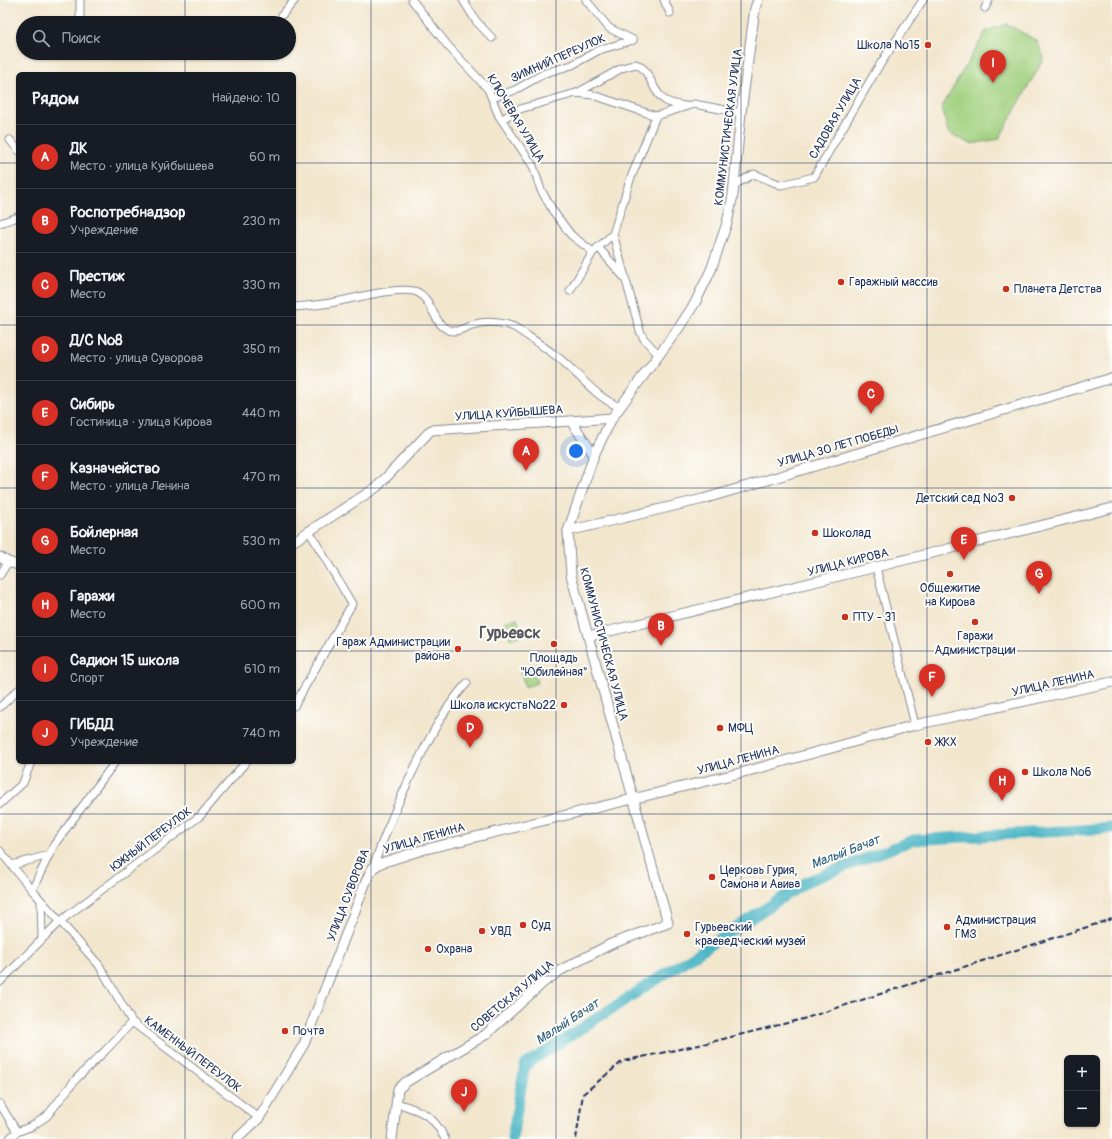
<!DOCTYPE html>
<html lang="ru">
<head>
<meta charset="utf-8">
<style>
  :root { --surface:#171b24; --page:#242831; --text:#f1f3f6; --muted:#9ea1a6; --line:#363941; --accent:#d93025 }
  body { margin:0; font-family:Pangolin,sans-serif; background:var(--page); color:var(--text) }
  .controls { position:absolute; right:12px; bottom:12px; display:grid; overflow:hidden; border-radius:6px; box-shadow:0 1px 3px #0004 }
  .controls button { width:36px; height:36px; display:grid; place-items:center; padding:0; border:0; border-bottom:1px solid var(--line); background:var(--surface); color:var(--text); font:20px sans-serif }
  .you { position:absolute; left:576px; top:451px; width:14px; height:14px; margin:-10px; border:3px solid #fff; border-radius:50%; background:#1a73e8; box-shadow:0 0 0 6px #1a73e833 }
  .badge { display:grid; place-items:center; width:26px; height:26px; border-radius:50%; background:var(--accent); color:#fff; font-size:13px; font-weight:700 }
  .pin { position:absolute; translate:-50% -33px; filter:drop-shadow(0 1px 2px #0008) }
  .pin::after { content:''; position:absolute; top:21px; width:14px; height:12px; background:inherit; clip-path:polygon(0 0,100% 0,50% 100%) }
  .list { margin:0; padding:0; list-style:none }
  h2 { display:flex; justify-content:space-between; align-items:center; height:52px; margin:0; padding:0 16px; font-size:17px }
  h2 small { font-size:13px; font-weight:400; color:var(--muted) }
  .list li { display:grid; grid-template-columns:26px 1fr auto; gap:12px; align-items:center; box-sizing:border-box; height:64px; padding:0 16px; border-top:1px solid var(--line) }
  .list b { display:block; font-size:15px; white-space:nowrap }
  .list p { margin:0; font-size:13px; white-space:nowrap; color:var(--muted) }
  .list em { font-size:13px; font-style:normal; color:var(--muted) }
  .icon { flex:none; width:22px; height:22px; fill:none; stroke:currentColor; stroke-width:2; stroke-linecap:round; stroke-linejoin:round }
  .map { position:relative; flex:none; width:1112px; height:1139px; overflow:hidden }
  .search { position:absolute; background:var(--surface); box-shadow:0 1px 3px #0004; left:16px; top:16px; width:280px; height:44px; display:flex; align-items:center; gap:10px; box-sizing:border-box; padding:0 14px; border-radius:22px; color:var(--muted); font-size:15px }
  .panel { position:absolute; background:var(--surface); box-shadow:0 1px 3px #0004; left:16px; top:72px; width:280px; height:692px; border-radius:6px }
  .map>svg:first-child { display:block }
</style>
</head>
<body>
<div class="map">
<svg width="1112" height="1139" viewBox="0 0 1112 1139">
  <rect width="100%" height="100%" fill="#fdfcf7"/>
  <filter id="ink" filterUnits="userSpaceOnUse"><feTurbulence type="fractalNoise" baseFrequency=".025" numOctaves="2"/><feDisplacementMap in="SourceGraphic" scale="8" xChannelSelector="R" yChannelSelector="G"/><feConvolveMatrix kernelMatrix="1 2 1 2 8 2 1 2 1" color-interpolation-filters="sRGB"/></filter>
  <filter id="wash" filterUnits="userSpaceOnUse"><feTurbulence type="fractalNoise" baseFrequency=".012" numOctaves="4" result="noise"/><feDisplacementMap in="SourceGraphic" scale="16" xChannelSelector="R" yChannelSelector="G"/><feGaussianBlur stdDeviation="0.9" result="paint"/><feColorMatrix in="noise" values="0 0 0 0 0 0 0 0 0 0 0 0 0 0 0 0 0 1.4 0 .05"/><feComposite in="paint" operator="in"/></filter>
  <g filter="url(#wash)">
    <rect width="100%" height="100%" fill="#f2e6cd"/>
    <g fill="#a2d180" stroke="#5e806f">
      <polygon points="1007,24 1037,41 1044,58 999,139 971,144 948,133 942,107 986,31"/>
      <polygon points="517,618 522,635 510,639 505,622"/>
      <polygon points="532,666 537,683 525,687 520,670"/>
    </g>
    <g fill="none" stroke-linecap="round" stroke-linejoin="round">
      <polyline stroke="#49b5c5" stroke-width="11" points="512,1139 525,1065 808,881 913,840 1112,828"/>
    </g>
  </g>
  <g filter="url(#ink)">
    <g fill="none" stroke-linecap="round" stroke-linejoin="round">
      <defs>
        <g id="minor">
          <polyline points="412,0 448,46 488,89 499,116 533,166 541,190 553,211 571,235 593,252"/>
          <polyline points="463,0 476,21 492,38"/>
          <polyline points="586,0 609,28 633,40"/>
          <polyline points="664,0 670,13"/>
          <polyline points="985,8 989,0"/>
          <polyline points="282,15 295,0"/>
          <polyline points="80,23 80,0"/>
          <path d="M 577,93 L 622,68 L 636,64 C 651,69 651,92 666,101 C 672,104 679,105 685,106"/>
          <polyline points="492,98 515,90 545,73 572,65 599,50 633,40"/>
          <polyline points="656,116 630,180 613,234 640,331 644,339 659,355"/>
          <polyline points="502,119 520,109 576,93 593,95 656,116 694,104 741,113"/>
          <polyline points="10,140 18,150"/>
          <polyline points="734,185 754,174 781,185 814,177 877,69 923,0"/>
          <polyline points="0,223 18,217"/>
          <polyline points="598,247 623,276"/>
          <polyline points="570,291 593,252 613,234"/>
          <path d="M 294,307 C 306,306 318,305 330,303 C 349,300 403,284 419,293 C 434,302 433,327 452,331 C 459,332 466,327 472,325 C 486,320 507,322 519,330 C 532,339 546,348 559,358 C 579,374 595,397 620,407"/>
          <polyline points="876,567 915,725"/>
          <polyline points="0,575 8,562"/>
          <polyline points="294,706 352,604 309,531"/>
          <polyline points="0,707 18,690"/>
          <polyline points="0,804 23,783 31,762"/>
          <polyline points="0,851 32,890 99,965 132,1022 259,1118"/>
          <polyline points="12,865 49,855"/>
          <path d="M 373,868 C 384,834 399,801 414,769 C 429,739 444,708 467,683"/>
          <polyline points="32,890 54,845 115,762"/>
          <polyline points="41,901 42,938"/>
          <polyline points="0,982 59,922 200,816 246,762"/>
          <path d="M 396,1103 C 422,1111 433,1114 445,1139"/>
          <polyline points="0,1104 17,1132"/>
          <polyline points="9,1139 17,1132 32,1126 47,1116 76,1079 105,1051 132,1022"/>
        </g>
        <g id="tertiary">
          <polyline points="571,421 612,418"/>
          <polyline points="568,531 703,499 1112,378"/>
          <polyline points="294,541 377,487 431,430 571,421 594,455"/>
          <polyline points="0,557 8,562 18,565"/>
          <polyline points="589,636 876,567 1112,508"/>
          <polyline points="237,1139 259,1118 304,1044 367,879 373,868 381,863 422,850 748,771 915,725 1112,682"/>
          <polyline points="392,1139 398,1089 406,1082 485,1035 544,982 561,970 611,944 668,923 571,575 568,531 594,455 612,418 678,329 695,303 711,270 727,223 733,195 741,113 755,8 758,0"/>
        </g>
      </defs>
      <use href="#minor" stroke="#868a96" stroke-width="9"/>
      <use href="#tertiary" stroke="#868a96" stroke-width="11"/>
      <use href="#minor" stroke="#fff" stroke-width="7"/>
      <use href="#tertiary" stroke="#fff" stroke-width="9"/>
      <polyline stroke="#1b2f5e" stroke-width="2" stroke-dasharray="6 3" stroke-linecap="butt" points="576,1139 583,1094 623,1061 699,1045 803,1019 1112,919"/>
    </g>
  </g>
  <path fill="none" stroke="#1b2f5e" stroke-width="1" stroke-opacity="0.55" d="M 185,0 L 185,23M 371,0 L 371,1139M 556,0 L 556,1139M 741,0 L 741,1139M 927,0 L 927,1139M 185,53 L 185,74M 0,163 L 18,163M 294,163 L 1112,163M 0,325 L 18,325M 294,325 L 1112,325M 0,488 L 18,488M 294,488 L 1112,488M 0,651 L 18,651M 294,651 L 1112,651M 185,762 L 185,1139M 0,814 L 1112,814M 0,976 L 1112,976"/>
  <g fill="#c8321e" stroke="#fdfcf7" stroke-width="1.5">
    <circle cx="928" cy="45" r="4"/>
    <circle cx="841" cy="282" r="4"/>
    <circle cx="1006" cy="289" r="4"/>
    <circle cx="1012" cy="498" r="4"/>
    <circle cx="815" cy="533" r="4"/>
    <circle cx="950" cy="574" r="4"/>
    <circle cx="845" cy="617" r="4"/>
    <circle cx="975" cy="622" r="4"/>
    <circle cx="554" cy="644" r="4"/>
    <circle cx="458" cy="649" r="4"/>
    <circle cx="564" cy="705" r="4"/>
    <circle cx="720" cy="728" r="4"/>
    <circle cx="928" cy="742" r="4"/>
    <circle cx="1025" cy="772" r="4"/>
    <circle cx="712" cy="877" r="4"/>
    <circle cx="523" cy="925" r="4"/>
    <circle cx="947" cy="927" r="4"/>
    <circle cx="482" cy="931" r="4"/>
    <circle cx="687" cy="934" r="4"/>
    <circle cx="428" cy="949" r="4"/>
    <circle cx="285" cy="1031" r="4"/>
  </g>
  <g text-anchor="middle" stroke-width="4" stroke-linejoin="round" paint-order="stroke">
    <g font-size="12" fill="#1b2f5e" stroke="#fdfcf7" text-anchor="start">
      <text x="920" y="49" text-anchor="end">Школа №15</text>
      <text x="849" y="286">Гаражный массив</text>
      <text x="1014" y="293">Планета Детства</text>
      <text x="1004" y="502" text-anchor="end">Детский сад №3</text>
      <text x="823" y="537">Шоколад</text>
      <text x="950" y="592" text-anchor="middle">Общежитие<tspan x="950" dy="14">на Кирова</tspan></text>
      <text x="853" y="621">ПТУ - 31</text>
      <text x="975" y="640" text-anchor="middle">Гаражи<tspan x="975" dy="14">Администрации</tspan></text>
      <text x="450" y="646" text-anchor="end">Гараж Администрации<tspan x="450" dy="14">района</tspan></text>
      <text x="554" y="662" text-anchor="middle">Площадь<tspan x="554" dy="14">"Юбилейная"</tspan></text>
      <text x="556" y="709" text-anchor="end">Школа искуств№22</text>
      <text x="728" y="732">МФЦ</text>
      <text x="936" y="746">ЖКХ</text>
      <text x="1033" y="776">Школа №6</text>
      <text x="720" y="874">Церковь Гурия,<tspan x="720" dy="14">Самона и Авива</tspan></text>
      <text x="955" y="924">Администрация<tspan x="955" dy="14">ГМЗ</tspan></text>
      <text x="531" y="929">Суд</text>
      <text x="695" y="931">Гурьевский<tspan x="695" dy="14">краеведческий музей</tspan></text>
      <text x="490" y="935">УВД</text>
      <text x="436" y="953">Охрана</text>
      <text x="293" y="1035">Почта</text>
    </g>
    <g font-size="12" fill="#1b2f5e" stroke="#fdfcf7">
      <text transform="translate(558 58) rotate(-24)" y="4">ЗИМНИЙ ПЕРЕУЛОК</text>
      <text transform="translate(516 118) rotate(59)" y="4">КЛЮЧЕВАЯ УЛИЦА</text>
      <text transform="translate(835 118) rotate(-60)" y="4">САДОВАЯ УЛИЦА</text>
      <text transform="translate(728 127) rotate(-83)" y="4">КОММУНИСТИЧЕСКАЯ УЛИЦА</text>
      <text transform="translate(509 413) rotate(-4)" y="4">УЛИЦА КУЙБЫШЕВА</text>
      <text transform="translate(838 446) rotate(-16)" y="4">УЛИЦА 30 ЛЕТ ПОБЕДЫ</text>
      <text transform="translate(848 562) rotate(-14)" y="4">УЛИЦА КИРОВА</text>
      <text transform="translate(604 644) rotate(75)" y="4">КОММУНИСТИЧЕСКАЯ УЛИЦА</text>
      <text transform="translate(1053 683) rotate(-13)" y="4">УЛИЦА ЛЕНИНА</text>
      <text transform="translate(738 760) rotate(-15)" y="4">УЛИЦА ЛЕНИНА</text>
      <text transform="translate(424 838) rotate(-16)" y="4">УЛИЦА ЛЕНИНА</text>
      <text transform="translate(151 839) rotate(-37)" y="4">ЮЖНЫЙ ПЕРЕУЛОК</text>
      <text transform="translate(348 895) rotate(-69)" y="4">УЛИЦА СУВОРОВА</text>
      <text transform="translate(512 996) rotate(-40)" y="4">СОВЕТСКАЯ УЛИЦА</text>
      <text transform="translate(193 1054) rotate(37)" y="4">КАМЕННЫЙ ПЕРЕУЛОК</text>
    </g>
    <g font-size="13" font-style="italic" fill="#2b5e82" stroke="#fdfcf7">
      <text transform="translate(845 851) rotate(-21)" y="5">Малый Бачат</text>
      <text transform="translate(567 1021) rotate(-33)" y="5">Малый Бачат</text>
    </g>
    <g font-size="16" font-weight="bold" fill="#59565e" stroke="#fdfcf7">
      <text x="510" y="638">Гурьевск</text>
    </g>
  </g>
</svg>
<div class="controls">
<button>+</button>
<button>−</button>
</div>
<div class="you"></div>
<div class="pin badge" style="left:526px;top:471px">A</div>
<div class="pin badge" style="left:661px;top:646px">B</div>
<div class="pin badge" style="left:871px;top:414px">C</div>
<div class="pin badge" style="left:470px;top:748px">D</div>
<div class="pin badge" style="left:964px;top:560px">E</div>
<div class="pin badge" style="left:932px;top:697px">F</div>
<div class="pin badge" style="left:1039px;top:594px">G</div>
<div class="pin badge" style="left:1002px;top:801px">H</div>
<div class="pin badge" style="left:993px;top:83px">I</div>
<div class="pin badge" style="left:464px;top:1112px">J</div>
<div class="search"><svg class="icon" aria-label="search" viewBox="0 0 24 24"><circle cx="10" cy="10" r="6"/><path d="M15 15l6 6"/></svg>Поиск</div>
<section class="panel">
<h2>Рядом<small>Найдено: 10</small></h2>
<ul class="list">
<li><span class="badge">A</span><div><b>ДК</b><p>Место · улица Куйбышева</p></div><em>60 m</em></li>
<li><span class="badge">B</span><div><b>Роспотребнадзор</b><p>Учреждение</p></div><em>230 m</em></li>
<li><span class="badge">C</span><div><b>Престиж</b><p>Место</p></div><em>330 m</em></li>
<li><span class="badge">D</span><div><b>Д/С №8</b><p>Место · улица Суворова</p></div><em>350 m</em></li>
<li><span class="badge">E</span><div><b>Сибирь</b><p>Гостиница · улица Кирова</p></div><em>440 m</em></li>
<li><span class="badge">F</span><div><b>Казначейство</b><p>Место · улица Ленина</p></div><em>470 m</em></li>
<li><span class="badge">G</span><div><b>Бойлерная</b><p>Место</p></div><em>530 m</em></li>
<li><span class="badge">H</span><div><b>Гаражи</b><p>Место</p></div><em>600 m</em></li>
<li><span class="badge">I</span><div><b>Садион 15 школа</b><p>Спорт</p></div><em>610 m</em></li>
<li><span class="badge">J</span><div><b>ГИБДД</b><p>Учреждение</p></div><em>740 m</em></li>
</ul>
</section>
</div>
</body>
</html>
